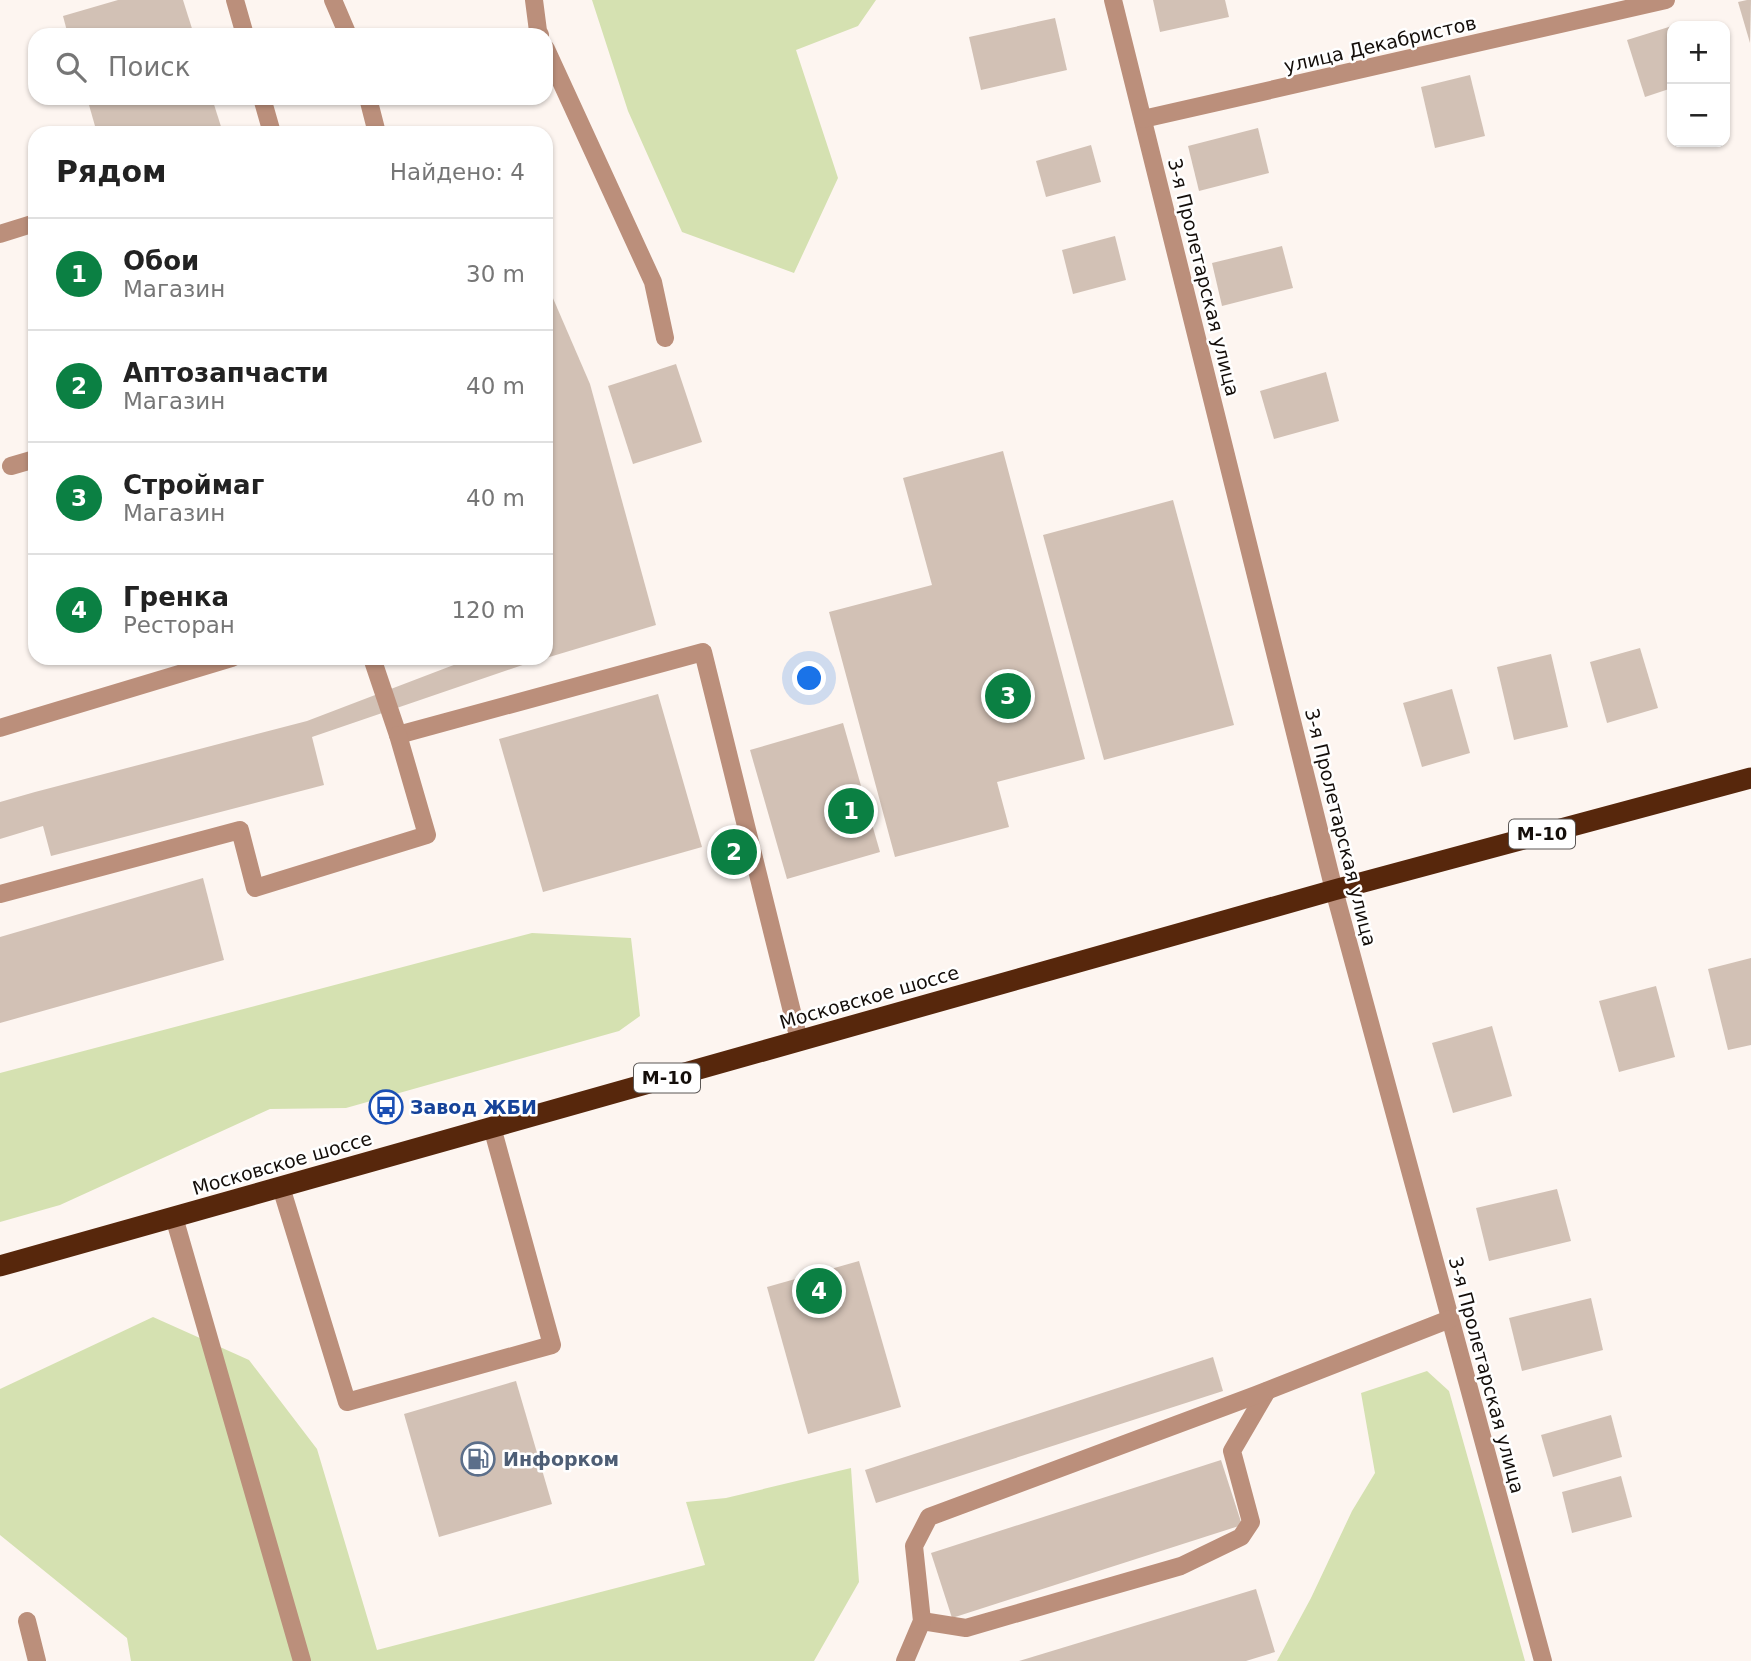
<!DOCTYPE html>
<html lang="ru">
<head>
<meta charset="utf-8">
<style>
  :root { --surface:#fff; --page:#f2f2f2; --text:#222; --muted:#767676; --line:#e0e0e0; --accent:#0b8043 }
  body { margin:0; font-family:"DejaVu Sans",sans-serif; background:var(--page); color:var(--text) }
  .controls { position:absolute; right:21px; top:21px; display:grid; overflow:hidden; border-radius:14px; box-shadow:0 2px 5px #0004 }
  .controls button { width:63px; height:63px; display:grid; place-items:center; padding:0; border:0; border-bottom:2px solid var(--line); background:var(--surface); color:var(--text); font:35px sans-serif }
  .you { position:absolute; left:810px; top:679px; width:24px; height:24px; margin:-18px; border:5px solid #fff; border-radius:50%; background:#1a73e8; box-shadow:0 0 0 10px #1a73e833 }
  .badge { display:grid; place-items:center; width:46px; height:46px; border-radius:50%; background:var(--accent); color:#fff; font-size:23px; font-weight:700 }
  .pin { position:absolute; translate:-50% -50%; border:4px solid #fff; box-shadow:0 2px 7px #0006 }
  .list { margin:0; padding:0; list-style:none }
  h2 { display:flex; justify-content:space-between; align-items:center; height:91px; margin:0; padding:0 28px; font-size:30px }
  h2 small { font-size:23px; font-weight:400; color:var(--muted) }
  .list li { display:grid; grid-template-columns:46px 1fr auto; gap:21px; align-items:center; box-sizing:border-box; height:112px; padding:0 28px; border-top:2px solid var(--line) }
  .list b { display:block; font-size:26px; white-space:nowrap }
  .list p { margin:0; font-size:23px; white-space:nowrap; color:var(--muted) }
  .list em { font-size:23px; font-style:normal; color:var(--muted) }
  .icon { flex:none; width:38px; height:38px; fill:none; stroke:currentColor; stroke-width:2; stroke-linecap:round; stroke-linejoin:round }
  .map { position:relative; flex:none; width:1751px; height:1661px; overflow:hidden }
  .search { position:absolute; background:var(--surface); box-shadow:0 2px 5px #0004; left:28px; top:28px; width:525px; height:77px; display:flex; align-items:center; gap:18px; box-sizing:border-box; padding:0 24px; border-radius:21px; color:var(--muted); font-size:26px }
  .panel { position:absolute; background:var(--surface); box-shadow:0 2px 5px #0004; left:28px; top:126px; width:525px; height:539px; border-radius:21px }
  .map>svg:first-child { display:block }
</style>
</head>
<body>
<div class="map">
<svg width="1751" height="1661" viewBox="0 0 1751 1661">
  <rect width="100%" height="100%" fill="#fdf5f0"/>
  <g fill="#d5e1b1">
    <polygon points="592,0 876,0 858,26 796,50 838,178 794,273 682,232 628,111"/>
    <polygon points="532,933 631,938 640,1016 619,1031 346,1108 270,1109 60,1205 0,1222 0,1073"/>
    <polygon points="153,1317 249,1360 317,1449 377,1650 705,1565 686,1502 726,1498 851,1468 859,1582 814,1661 131,1661 127,1638 0,1535 0,1389"/>
    <polygon points="1427,1371 1449,1391 1525,1661 1277,1661 1311,1598 1352,1511 1375,1473 1361,1393"/>
  </g>
  <g fill="#d2c1b5">
    <polygon points="118,0 183,0 194,35 68,35 63,16"/>
    <polygon points="1153,0 1225,0 1229,17 1160,32"/>
    <polygon points="1747,0 1751,0 1750,43 1738,2"/>
    <polygon points="1055,18 1067,70 981,90 969,37"/>
    <polygon points="1672,26 1672,88 1645,97 1627,40"/>
    <polygon points="1470,75 1485,136 1435,148 1421,87"/>
    <polygon points="87,98 212,98 223,133 97,133"/>
    <polygon points="1258,128 1269,173 1199,191 1188,146"/>
    <polygon points="1091,145 1101,182 1046,197 1036,161"/>
    <polygon points="1115,236 1126,280 1073,294 1062,250"/>
    <polygon points="1282,246 1293,288 1222,306 1212,263"/>
    <polygon points="546,282 590,384 656,625 546,658"/>
    <polygon points="676,364 702,442 633,464 608,386"/>
    <polygon points="1326,372 1339,421 1274,439 1260,391"/>
    <polygon points="1003,451 1085,759 997,782 1009,827 895,857 829,612 932,585 903,478"/>
    <polygon points="1173,500 1234,725 1104,760 1043,535"/>
    <polygon points="1640,648 1658,708 1607,723 1590,662"/>
    <polygon points="1551,654 1568,727 1514,740 1497,667"/>
    <polygon points="472,658 543,658 312,737 324,785 51,856 43,826 0,839 0,802 35,792 307,721"/>
    <polygon points="1452,689 1470,753 1422,767 1403,703"/>
    <polygon points="658,694 702,847 543,892 499,739"/>
    <polygon points="843,723 880,852 787,879 750,750"/>
    <polygon points="203,878 224,960 0,1023 0,937"/>
    <polygon points="1751,958 1751,1045 1728,1050 1708,969"/>
    <polygon points="1656,986 1675,1057 1619,1072 1599,1001"/>
    <polygon points="1492,1026 1512,1096 1453,1113 1432,1043"/>
    <polygon points="1557,1189 1571,1241 1489,1261 1476,1208"/>
    <polygon points="859,1261 901,1407 808,1434 767,1287"/>
    <polygon points="1591,1298 1603,1350 1522,1371 1509,1318"/>
    <polygon points="1213,1357 1223,1391 876,1503 865,1470"/>
    <polygon points="516,1381 552,1504 439,1537 404,1414"/>
    <polygon points="1611,1415 1622,1457 1553,1477 1541,1435"/>
    <polygon points="1221,1460 1242,1525 952,1618 931,1553"/>
    <polygon points="1621,1476 1632,1517 1572,1533 1562,1492"/>
    <polygon points="1256,1589 1275,1652 1246,1661 1019,1661"/>
  </g>
  <g fill="none" stroke-linecap="round" stroke-linejoin="round">
    <g stroke="#bb8f7b" stroke-width="18">
      <polyline points="235,0 245,35"/>
      <polyline points="333,0 348,35"/>
      <polyline points="534,0 538,31 540,35"/>
      <polyline points="1113,0 1334,890 1543,1661"/>
      <polyline points="546,49 653,282 665,338"/>
      <polyline points="262,98 272,133"/>
      <polyline points="368,98 377,133"/>
      <polyline points="1143,119 1666,0"/>
      <polyline points="0,234 35,223"/>
      <polyline points="11,466 35,459"/>
      <polyline points="372,658 398,735 703,652 799,1040"/>
      <polyline points="0,728 232,658"/>
      <polyline points="0,894 240,830 255,888 427,835 398,735"/>
      <polyline points="281,1187 347,1402 552,1345 492,1127"/>
      <polyline points="174,1217 302,1661"/>
      <polyline points="27,1621 37,1661"/>
      <polyline points="922,1621 966,1628 1181,1566 1241,1537 1251,1522 1232,1451 1267,1391"/>
      <polyline points="905,1661 922,1621 914,1546 929,1517 1256,1395 1450,1319"/>
    </g>
    <polyline stroke="#57270c" stroke-width="21" points="0,1266 1334,890 1751,778"/>
  </g>
  <defs>
    <symbol id="bus-ring" viewBox="-11 -11 22 22"><circle r="9.5" fill="#fff" stroke="#1a4fb4" stroke-width="1.5"/><path d="M-5-6H5V4H4V6H2V4H-2V6H-4V4H-5ZM-3.5-4V0h7V-4ZM-3.5 1.2v1.5H-2V1.2ZM2 1.2v1.5H3.5V1.2Z" fill="#1a4fb4"/></symbol>
    <symbol id="fuel-ring" viewBox="-11 -11 22 22"><circle r="9.5" fill="#fff" stroke="#5c6f8a" stroke-width="1.5"/><path d="M-5.5-6h7V0h2V4h1.3V-2.5L3-4.5l.8-.8L6-3V5H2.5V1h-1V6h-7ZM-4.2-4.7v3.2H.2V-4.7Z" fill="#5c6f8a"/></symbol>
  </defs>
  <g fill-rule="evenodd">
    <use href="#bus-ring" x="367" y="1088" width="38" height="38"/>
    <use href="#fuel-ring" x="459" y="1440" width="38" height="38"/>
  </g>
  <g text-anchor="middle" stroke-width="5" stroke-linejoin="round" paint-order="stroke">
    <g fill="#fff" stroke="#5a5654" stroke-width="2">
      <rect x="1509" y="819.5" width="66" height="29" rx="5"/>
      <rect x="634" y="1063.5" width="66" height="29" rx="5"/>
    </g>
    <g font-size="18" font-weight="bold" fill="#140e0a">
      <text x="1542" y="840">М-10</text>
      <text x="667" y="1084">М-10</text>
    </g>
    <g font-size="19" fill="#140e0a" stroke="#fff">
      <text transform="translate(1380 44) rotate(-13)" y="7">улица Декабристов</text>
      <text transform="translate(1204 277) rotate(76)" y="7">3-я Пролетарская улица</text>
      <text transform="translate(1341 827) rotate(76)" y="7">3-я Пролетарская улица</text>
      <text transform="translate(869 997) rotate(-16)" y="7">Московское шоссе</text>
      <text transform="translate(282 1163) rotate(-16)" y="7">Московское шоссе</text>
      <text transform="translate(1487 1375) rotate(75)" y="7">3-я Пролетарская улица</text>
    </g>
    <g font-size="19" font-weight="bold" fill="#164399" stroke="#fff" text-anchor="start">
      <text x="410" y="1114">Завод ЖБИ</text>
    </g>
    <g font-size="19" font-weight="bold" fill="#4e5e75" stroke="#fff" text-anchor="start">
      <text x="503" y="1466">Инфорком</text>
    </g>
  </g>
</svg>
<div class="controls">
<button>+</button>
<button>−</button>
</div>
<div class="you"></div>
<div class="pin badge" style="left:851px;top:811px">1</div>
<div class="pin badge" style="left:734px;top:852px">2</div>
<div class="pin badge" style="left:1008px;top:696px">3</div>
<div class="pin badge" style="left:819px;top:1291px">4</div>
<div class="search"><svg class="icon" aria-label="search" viewBox="0 0 24 24"><circle cx="10" cy="10" r="6"/><path d="M15 15l6 6"/></svg>Поиск</div>
<section class="panel">
<h2>Рядом<small>Найдено: 4</small></h2>
<ul class="list">
<li><span class="badge">1</span><div><b>Обои</b><p>Магазин</p></div><em>30 m</em></li>
<li><span class="badge">2</span><div><b>Аптозапчасти</b><p>Магазин</p></div><em>40 m</em></li>
<li><span class="badge">3</span><div><b>Строймаг</b><p>Магазин</p></div><em>40 m</em></li>
<li><span class="badge">4</span><div><b>Гренка</b><p>Ресторан</p></div><em>120 m</em></li>
</ul>
</section>
</div>
</body>
</html>
